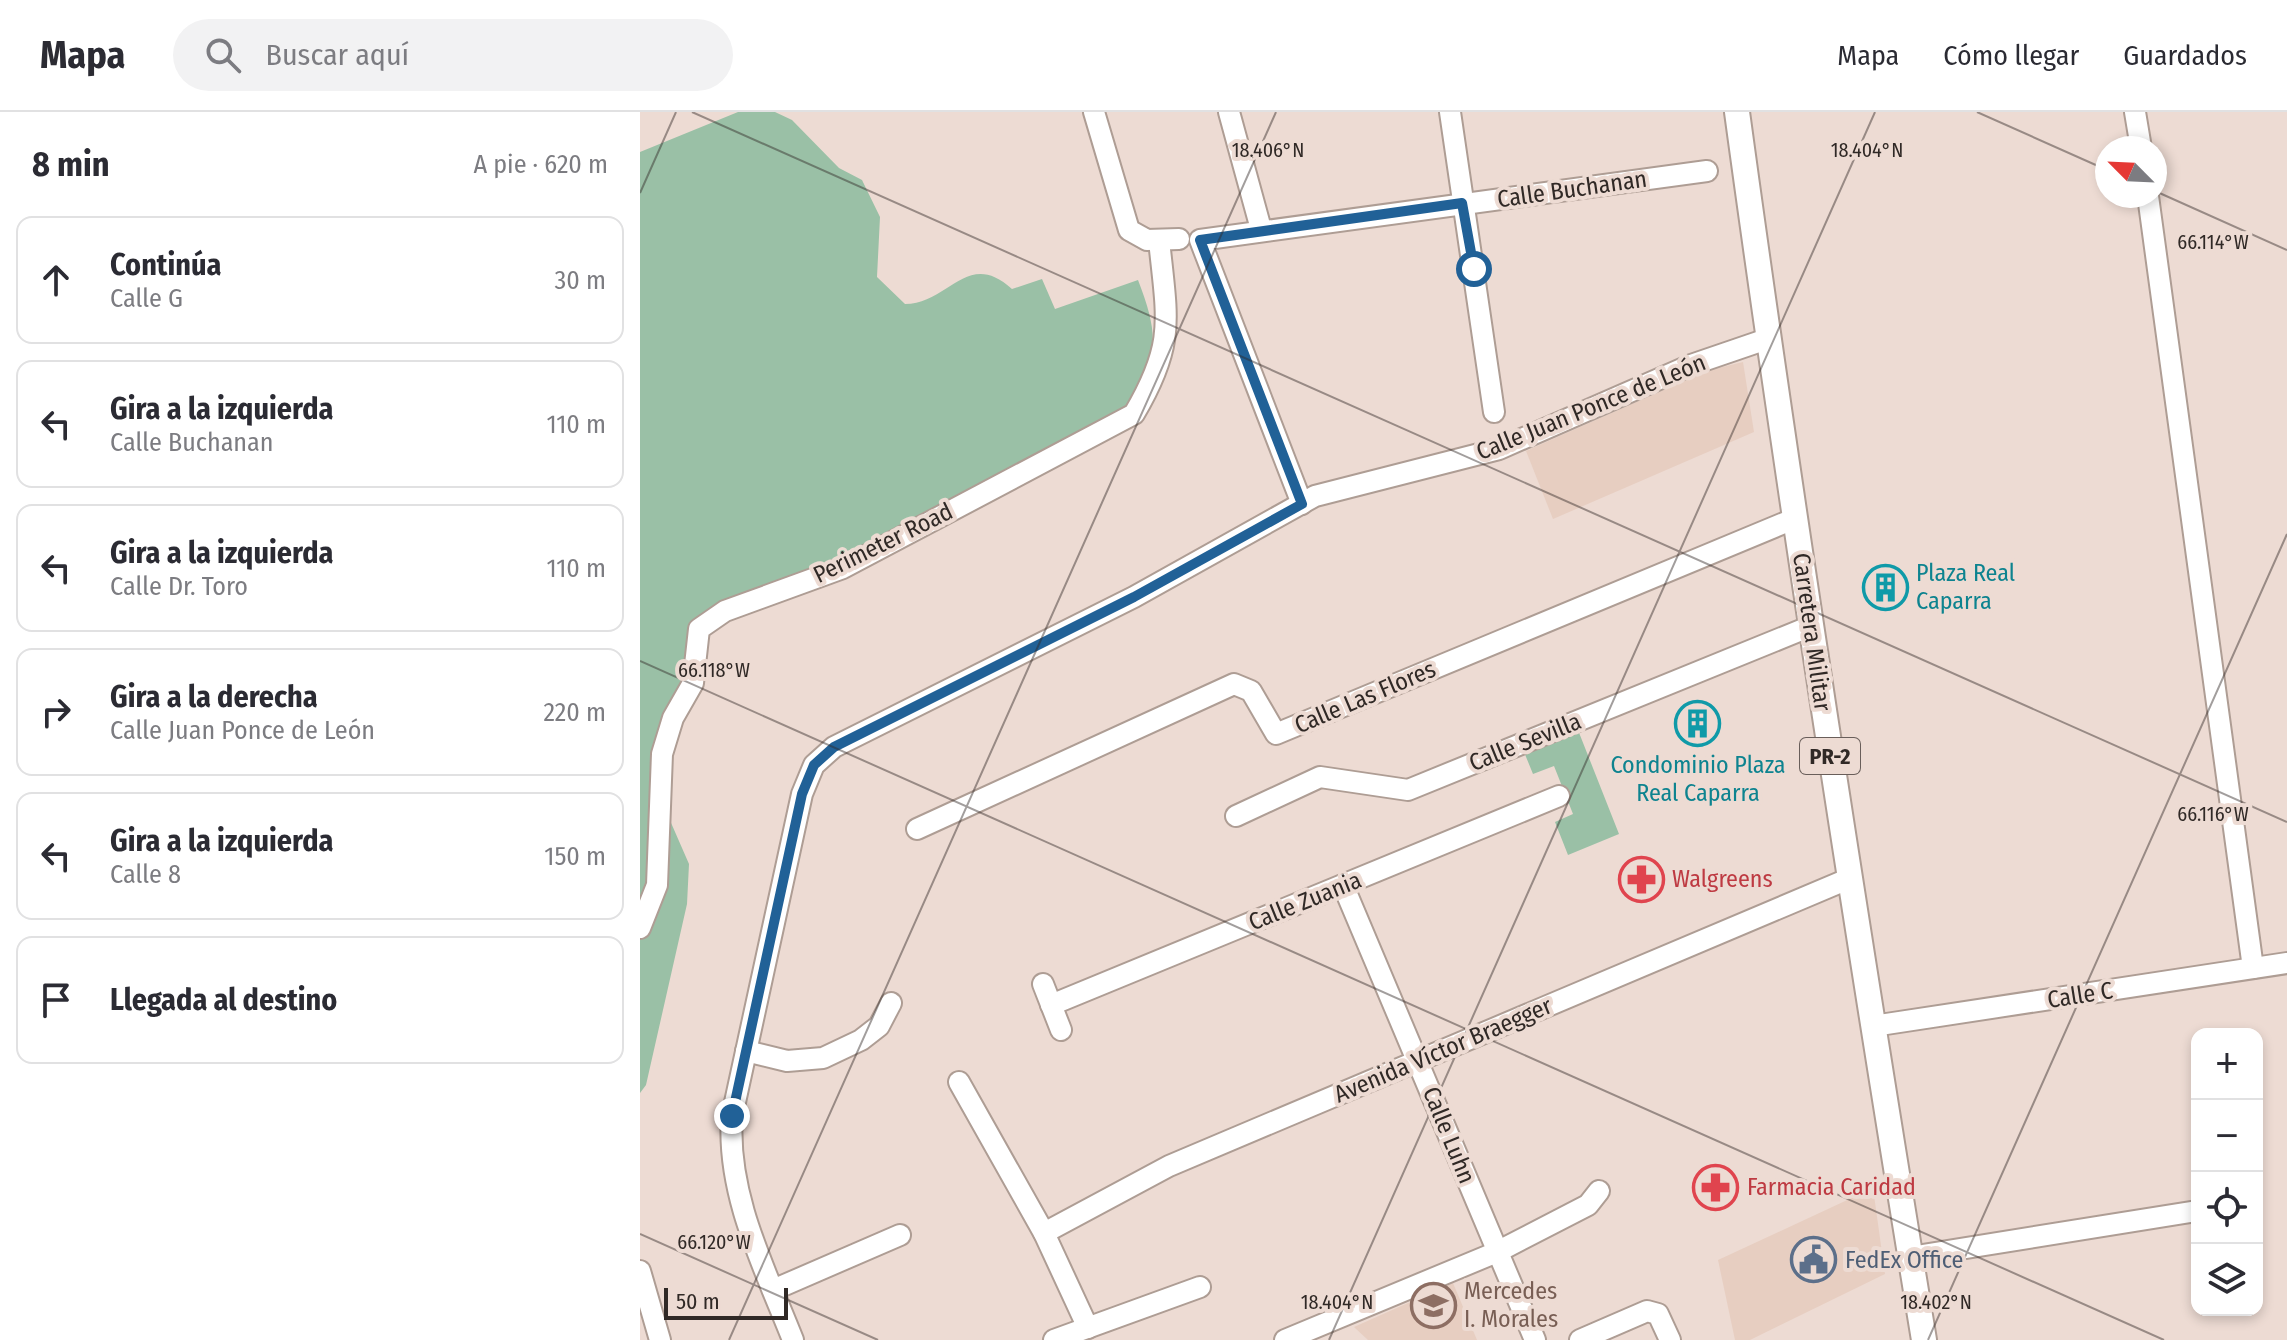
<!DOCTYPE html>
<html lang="es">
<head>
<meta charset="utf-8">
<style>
  :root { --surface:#fff; --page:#f2f2f3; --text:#2b2b33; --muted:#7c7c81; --line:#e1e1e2 }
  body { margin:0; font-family:"Fira Sans Condensed",sans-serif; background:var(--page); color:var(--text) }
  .controls { position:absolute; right:24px; bottom:24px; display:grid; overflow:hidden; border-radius:16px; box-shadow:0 4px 12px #0003 }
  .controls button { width:72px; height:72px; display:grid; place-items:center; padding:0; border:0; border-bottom:2px solid var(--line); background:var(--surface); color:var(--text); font:40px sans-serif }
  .compass { position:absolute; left:1455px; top:24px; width:72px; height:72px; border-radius:50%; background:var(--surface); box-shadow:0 4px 12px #0003; rotate:294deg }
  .scale { position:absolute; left:24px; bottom:20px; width:124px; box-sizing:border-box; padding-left:8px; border:4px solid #302926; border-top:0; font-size:22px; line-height:28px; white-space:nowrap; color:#302926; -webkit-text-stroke:6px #eddbd3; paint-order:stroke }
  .stop { position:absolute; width:24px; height:24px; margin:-18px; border:6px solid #216197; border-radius:50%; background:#fff }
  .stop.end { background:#216197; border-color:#fff; box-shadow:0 2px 8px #0008 }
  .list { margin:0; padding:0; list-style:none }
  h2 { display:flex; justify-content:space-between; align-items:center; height:104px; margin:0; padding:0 32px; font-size:34px }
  h2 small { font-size:26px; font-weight:400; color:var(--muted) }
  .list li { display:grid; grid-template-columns:52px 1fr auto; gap:24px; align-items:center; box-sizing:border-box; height:128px; margin:0 16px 16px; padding:0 16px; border:2px solid var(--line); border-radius:16px }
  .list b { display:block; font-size:30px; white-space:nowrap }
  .list p { margin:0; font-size:26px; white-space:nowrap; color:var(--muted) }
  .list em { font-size:26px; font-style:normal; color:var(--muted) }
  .icon { flex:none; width:44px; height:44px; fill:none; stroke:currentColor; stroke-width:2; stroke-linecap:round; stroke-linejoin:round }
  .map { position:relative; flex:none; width:1647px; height:1228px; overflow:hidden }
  header { display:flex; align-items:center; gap:48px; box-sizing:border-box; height:112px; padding:0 40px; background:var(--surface); border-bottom:2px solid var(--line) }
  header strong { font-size:38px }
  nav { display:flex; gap:44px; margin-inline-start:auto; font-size:28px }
  .search { width:560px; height:72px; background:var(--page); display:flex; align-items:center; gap:20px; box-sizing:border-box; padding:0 28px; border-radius:44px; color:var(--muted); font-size:30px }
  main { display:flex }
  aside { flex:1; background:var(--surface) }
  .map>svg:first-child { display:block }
</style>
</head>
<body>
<header>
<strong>Mapa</strong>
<div class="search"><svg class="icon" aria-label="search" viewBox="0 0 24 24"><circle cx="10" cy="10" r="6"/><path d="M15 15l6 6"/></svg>Buscar aquí</div>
<nav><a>Mapa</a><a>Cómo llegar</a><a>Guardados</a></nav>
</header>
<main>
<aside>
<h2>8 min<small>A pie · 620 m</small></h2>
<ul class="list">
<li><svg class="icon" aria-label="ahead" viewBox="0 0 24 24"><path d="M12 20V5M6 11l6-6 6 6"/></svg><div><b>Continúa</b><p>Calle G</p></div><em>30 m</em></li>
<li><svg class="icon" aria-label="left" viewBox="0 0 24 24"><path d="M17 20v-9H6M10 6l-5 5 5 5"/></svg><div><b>Gira a la izquierda</b><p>Calle Buchanan</p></div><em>110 m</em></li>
<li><svg class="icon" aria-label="left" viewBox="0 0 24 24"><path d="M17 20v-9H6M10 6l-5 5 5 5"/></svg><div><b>Gira a la izquierda</b><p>Calle Dr. Toro</p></div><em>110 m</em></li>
<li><svg class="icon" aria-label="right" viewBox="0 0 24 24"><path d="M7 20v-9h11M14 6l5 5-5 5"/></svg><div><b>Gira a la derecha</b><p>Calle Juan Ponce de León</p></div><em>220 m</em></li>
<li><svg class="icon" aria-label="left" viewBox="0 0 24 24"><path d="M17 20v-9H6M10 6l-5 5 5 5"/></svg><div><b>Gira a la izquierda</b><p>Calle 8</p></div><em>150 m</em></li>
<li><svg class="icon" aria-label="arrive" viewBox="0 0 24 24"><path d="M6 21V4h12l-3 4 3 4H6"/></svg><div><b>Llegada al destino</b></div></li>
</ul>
</aside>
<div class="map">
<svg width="1647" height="1228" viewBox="0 0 1647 1228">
  <rect width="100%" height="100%" fill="#eddbd3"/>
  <g fill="#e7cec1">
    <polygon points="1103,250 1114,320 913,407 886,339 1066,259"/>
    <polygon points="1233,1076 1245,1162 1110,1228 1095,1228 1078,1148"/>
    <polygon points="813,1171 837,1228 728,1228 714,1215"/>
  </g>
  <g fill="#9ac0a6">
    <path d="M 98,0 L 135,0 L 152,8 L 199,56 L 222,68 L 240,105 L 237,165 L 265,192 C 309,192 327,136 372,177 L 402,167 L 415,197 L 498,168 C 522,230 517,248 482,302 L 166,465 L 63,505 L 27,647 L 25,697 L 49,752 L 47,792 L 6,973 L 0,981 L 0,40 Z"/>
    <polygon points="936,613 979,722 928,743 915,710 933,702 914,654 893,662 882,635"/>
  </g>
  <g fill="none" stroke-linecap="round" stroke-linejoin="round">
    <defs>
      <g id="minor">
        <polyline points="454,0 489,118 507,128 539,127"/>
        <polyline points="589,0 621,117"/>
        <polyline points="810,0 854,300"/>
        <polyline points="1495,0 1501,36"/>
        <polyline points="1508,84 1613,856"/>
        <polyline points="662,392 560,128 1067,59"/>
        <polyline points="596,704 680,665 768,678 1171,514"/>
        <polyline points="277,717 594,572 611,579 636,622 1156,406"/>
        <polyline points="703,773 895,1228"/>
        <path d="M 0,816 L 17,773 L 22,642 L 33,606 L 53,571 L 59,517 L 85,499 L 203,456 L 494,302 C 536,231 527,207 519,128"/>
        <polyline points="403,872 421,918"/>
        <polyline points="411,893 919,684"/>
        <polyline points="1233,914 1647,851"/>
        <polyline points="106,939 147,949 183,946 221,928 239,914 251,891"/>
        <polyline points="319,970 404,1121 448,1216"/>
        <polyline points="404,1121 529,1054 1208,767"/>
        <polyline points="1270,1145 1557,1099"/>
        <polyline points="0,1159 20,1228"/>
        <polyline points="133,1178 260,1123"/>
        <path d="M 153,1228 C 125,1157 86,1082 92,1004 L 162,682 L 174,653 L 194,635 L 494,485 L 675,384 L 859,337 L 1051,253 L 1127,227"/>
        <polyline points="414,1228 560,1175"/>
        <polyline points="645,1228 857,1140 948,1093 959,1079"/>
        <polyline points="940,1228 1007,1199 1018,1202 1030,1228"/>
      </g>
      <path id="major" d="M 1097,0 C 1153,410 1217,819 1284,1228"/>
    </defs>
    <use href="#minor" stroke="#ae9d94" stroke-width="24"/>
    <use href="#major" stroke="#ae9d94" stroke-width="28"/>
    <use href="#minor" stroke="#fff" stroke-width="20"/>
    <use href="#major" stroke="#fff" stroke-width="24"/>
  </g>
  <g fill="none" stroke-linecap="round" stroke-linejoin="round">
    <polyline stroke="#216197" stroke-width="10" points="92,1004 162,682 174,653 194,635 494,485 662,392 560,128 822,91 834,157"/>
  </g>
  <path fill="none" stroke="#302926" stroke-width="2" stroke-opacity="0.45" d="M 52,0 L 1647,710M 1337,0 L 1467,58M 1515,79 L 1647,138M 0,81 L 36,0M 0,549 L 1524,1228M 0,1122 L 238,1228M 89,1228 L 636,0M 689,1228 L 1235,0M 1288,1228 L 1647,422"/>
  <defs>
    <symbol id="building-ring" viewBox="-11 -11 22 22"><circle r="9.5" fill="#eddbd3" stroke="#0f9aa8" stroke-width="1.5"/><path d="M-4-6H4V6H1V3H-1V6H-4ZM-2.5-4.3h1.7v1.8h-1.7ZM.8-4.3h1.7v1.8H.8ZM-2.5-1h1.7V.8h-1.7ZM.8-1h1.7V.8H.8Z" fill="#0f9aa8"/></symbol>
    <symbol id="pharmacy-ring" viewBox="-11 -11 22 22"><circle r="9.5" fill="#eddbd3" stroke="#e0444e" stroke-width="1.5"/><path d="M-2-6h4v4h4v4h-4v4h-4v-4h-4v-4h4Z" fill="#e0444e"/></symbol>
    <symbol id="civic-ring" viewBox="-11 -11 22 22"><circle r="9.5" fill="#eddbd3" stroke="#5c6f8a" stroke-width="1.5"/><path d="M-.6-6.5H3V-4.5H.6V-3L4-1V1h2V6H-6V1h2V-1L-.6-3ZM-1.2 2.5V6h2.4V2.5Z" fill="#5c6f8a"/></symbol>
    <symbol id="school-ring" viewBox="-11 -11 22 22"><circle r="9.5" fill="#eddbd3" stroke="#8d6e63" stroke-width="1.5"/><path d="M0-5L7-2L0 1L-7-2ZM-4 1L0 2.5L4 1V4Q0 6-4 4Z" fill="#8d6e63"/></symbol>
  </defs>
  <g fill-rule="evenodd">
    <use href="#building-ring" x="1220" y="450" width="51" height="51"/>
    <use href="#building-ring" x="1032" y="586" width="51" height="51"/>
    <use href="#pharmacy-ring" x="976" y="742" width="51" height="51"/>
    <use href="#pharmacy-ring" x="1050" y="1050" width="51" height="51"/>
    <use href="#civic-ring" x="1148" y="1122" width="51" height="51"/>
    <use href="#school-ring" x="768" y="1168" width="51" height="51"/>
  </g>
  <g text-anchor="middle" stroke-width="8" stroke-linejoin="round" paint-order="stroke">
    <rect fill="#eddbd3" stroke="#695e5a" stroke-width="2" x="1160" y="626" width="60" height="36" rx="6"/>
    <g font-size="22" font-weight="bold" fill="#302926">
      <text x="1190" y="652">PR-2</text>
    </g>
    <g font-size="24" fill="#302926" stroke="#eddbd3">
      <text transform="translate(932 77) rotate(-8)" y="8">Calle Buchanan</text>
      <text transform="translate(951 295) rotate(-22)" y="8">Calle Juan Ponce de León</text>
      <text transform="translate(243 431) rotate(-26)" y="8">Perimeter Road</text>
      <text transform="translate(1172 520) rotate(82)" y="8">Carretera Militar</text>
      <text transform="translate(725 585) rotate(-23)" y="8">Calle Las Flores</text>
      <text transform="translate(885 630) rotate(-22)" y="8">Calle Sevilla</text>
      <text transform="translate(665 789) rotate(-22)" y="8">Calle Zuania</text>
      <text transform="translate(1440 883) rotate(-9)" y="8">Calle C</text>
      <text transform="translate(803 938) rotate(-23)" y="8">Avenida Víctor Braegger</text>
      <text transform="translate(809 1023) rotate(68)" y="8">Calle Luhn</text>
    </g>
    <g font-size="24" fill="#0d838f" stroke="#eddbd3" text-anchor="start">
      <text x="1276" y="469">Plaza Real<tspan x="1276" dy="28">Caparra</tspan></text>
      <text x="1058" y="661" text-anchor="middle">Condominio Plaza<tspan x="1058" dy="28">Real Caparra</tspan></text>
    </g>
    <g font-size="24" fill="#be3a42" stroke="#eddbd3" text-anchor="start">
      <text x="1032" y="775">Walgreens</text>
      <text x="1107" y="1083">Farmacia Caridad</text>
    </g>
    <g font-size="24" fill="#4e5e75" stroke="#eddbd3" text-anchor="start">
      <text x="1205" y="1156">FedEx Office</text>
    </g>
    <g font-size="24" fill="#785e54" stroke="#eddbd3" text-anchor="start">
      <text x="824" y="1187">Mercedes<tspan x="824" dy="28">I. Morales</tspan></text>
    </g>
  </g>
  <g font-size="20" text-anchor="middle" fill="#302926" stroke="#eddbd3" stroke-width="8" stroke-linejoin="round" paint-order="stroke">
    <text x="628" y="45">18.406°N</text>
    <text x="1227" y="45">18.404°N</text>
    <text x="1573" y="137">66.114°W</text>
    <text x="74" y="565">66.118°W</text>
    <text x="1573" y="709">66.116°W</text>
    <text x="74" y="1137">66.120°W</text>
    <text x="697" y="1197">18.404°N</text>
    <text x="1296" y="1197">18.402°N</text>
  </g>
</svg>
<div class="controls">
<button>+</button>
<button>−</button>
<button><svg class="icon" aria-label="locate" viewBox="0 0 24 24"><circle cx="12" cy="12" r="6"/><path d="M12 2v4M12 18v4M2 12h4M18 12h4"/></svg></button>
<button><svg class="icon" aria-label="layers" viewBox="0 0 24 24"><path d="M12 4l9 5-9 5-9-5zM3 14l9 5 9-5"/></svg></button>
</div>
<svg class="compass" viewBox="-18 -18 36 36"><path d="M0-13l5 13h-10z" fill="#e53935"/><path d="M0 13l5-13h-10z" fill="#7c7c81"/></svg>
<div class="scale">50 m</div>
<div class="stop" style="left:834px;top:157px"></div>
<div class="stop end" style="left:92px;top:1004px"></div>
</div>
</main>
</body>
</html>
